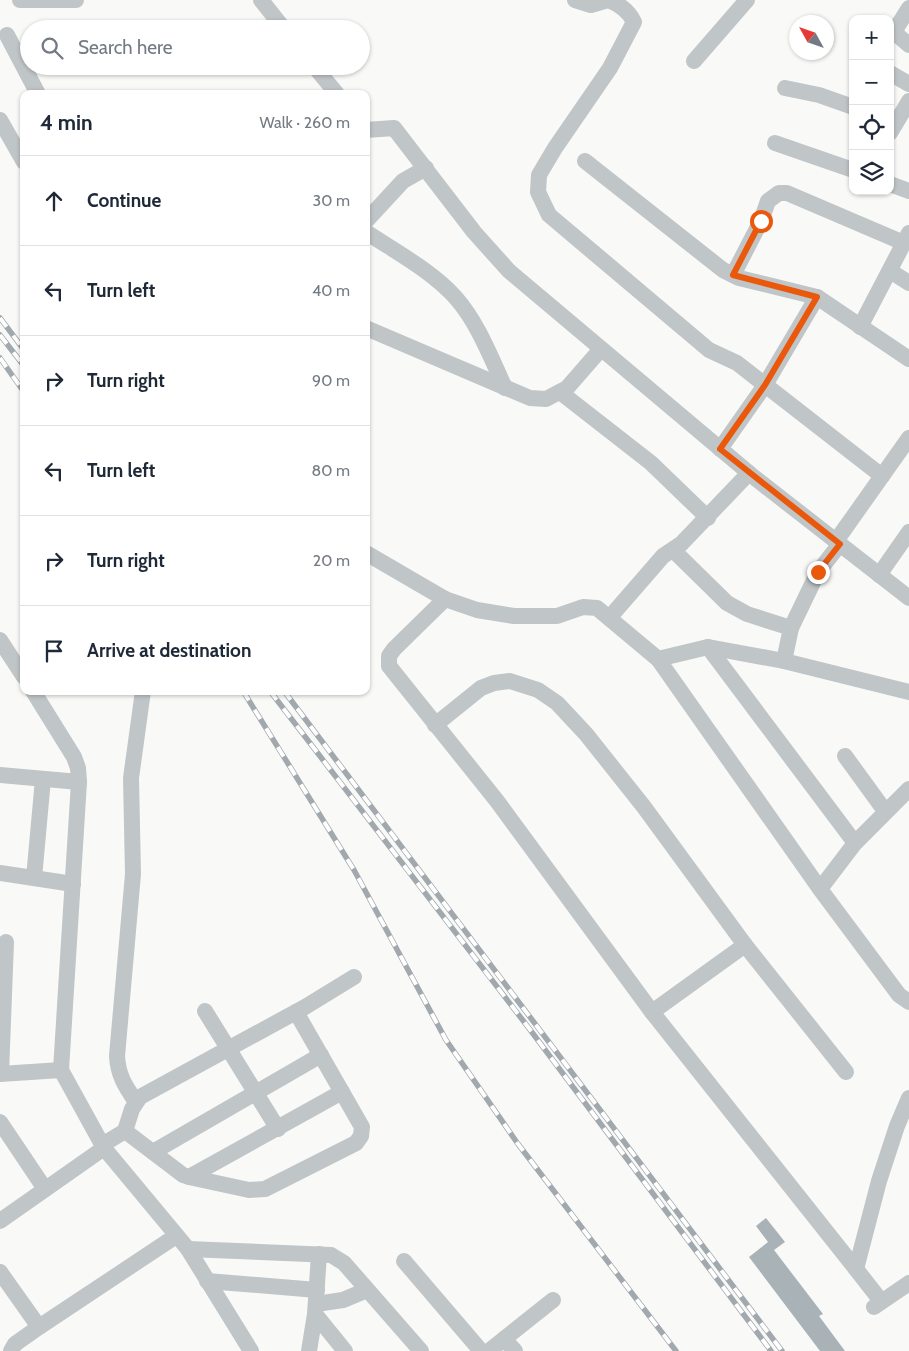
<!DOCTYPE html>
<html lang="en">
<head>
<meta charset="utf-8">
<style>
  :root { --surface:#fff; --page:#f2f2f3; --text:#1f2937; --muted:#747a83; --line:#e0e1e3 }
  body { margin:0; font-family:Cabin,sans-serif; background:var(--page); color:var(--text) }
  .controls { position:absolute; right:15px; top:15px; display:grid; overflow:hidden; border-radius:10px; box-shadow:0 1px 4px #0004 }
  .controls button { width:45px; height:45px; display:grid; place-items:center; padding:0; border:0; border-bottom:1px solid var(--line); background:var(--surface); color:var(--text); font:25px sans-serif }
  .compass { position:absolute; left:789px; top:15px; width:45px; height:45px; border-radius:50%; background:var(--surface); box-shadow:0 1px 4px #0004; rotate:310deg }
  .stop { position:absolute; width:15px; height:15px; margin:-11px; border:4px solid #ea580c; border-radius:50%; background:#fff }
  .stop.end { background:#ea580c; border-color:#fff; box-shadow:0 1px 5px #0008 }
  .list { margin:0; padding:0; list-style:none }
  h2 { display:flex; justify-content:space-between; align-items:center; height:65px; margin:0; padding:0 20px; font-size:21px }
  h2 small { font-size:16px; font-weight:400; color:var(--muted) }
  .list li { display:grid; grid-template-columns:32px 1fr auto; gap:15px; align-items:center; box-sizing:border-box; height:90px; padding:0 20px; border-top:1px solid var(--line) }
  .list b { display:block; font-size:19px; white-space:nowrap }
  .list em { font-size:16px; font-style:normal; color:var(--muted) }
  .icon { flex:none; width:28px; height:28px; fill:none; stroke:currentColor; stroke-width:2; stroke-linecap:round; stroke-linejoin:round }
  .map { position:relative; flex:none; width:909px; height:1351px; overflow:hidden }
  .search { position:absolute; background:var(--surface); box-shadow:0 1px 4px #0004; left:20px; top:20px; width:350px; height:55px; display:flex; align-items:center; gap:12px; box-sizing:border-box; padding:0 18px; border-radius:28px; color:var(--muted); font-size:19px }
  .panel { position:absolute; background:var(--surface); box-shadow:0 1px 4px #0004; left:20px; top:90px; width:350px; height:605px; border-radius:10px }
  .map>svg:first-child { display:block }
</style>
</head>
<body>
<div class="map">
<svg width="909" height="1351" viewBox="0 0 909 1351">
  <rect width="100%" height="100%" fill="#f9f9f7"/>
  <polygon fill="#a9b2b7" points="766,1218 785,1242 774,1250 823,1314 819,1316 845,1351 820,1351 749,1257 768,1242 756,1226"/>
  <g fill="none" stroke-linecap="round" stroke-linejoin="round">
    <g stroke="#c0c5c8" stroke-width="16">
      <polyline points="20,0 76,0"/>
      <polyline points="261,0 284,29"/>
      <polyline points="575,0 591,5 608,0"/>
      <path d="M 609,0 C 621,5 629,11 634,22 L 610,68 L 555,148 L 539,175 L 538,192 L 549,215 L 709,350 L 737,363 L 882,476"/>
      <polyline points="909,8 897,27 896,34 909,45"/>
      <polyline points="7,35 38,94"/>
      <polyline points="694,61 747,0"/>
      <polyline points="314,66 337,94"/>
      <polyline points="890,73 909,84"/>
      <polyline points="785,88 819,95 853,107"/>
      <polyline points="0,120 24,162"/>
      <polyline points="366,130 394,128 474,232 509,271 755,478 909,598"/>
      <polyline points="890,133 909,101"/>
      <polyline points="775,143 853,170"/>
      <polyline points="585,161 723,270 739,278 817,297 909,359"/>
      <polyline points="890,184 909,191"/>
      <polyline points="366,221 403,181 426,168"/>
      <path d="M 366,232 C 396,252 432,271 456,298 C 478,323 491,358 505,388"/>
      <polyline points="890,271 909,283"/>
      <polyline points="733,275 761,221 768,201 779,193 787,193 904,243"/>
      <polyline points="860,327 909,233"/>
      <polyline points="366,328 530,398 546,399 567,388 601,349"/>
      <polyline points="560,392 651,463 708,518"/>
      <polyline points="720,449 765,385 817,297"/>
      <polyline points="836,541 909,438"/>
      <polyline points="673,550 727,603 747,614 791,628"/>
      <polyline points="366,553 445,599 477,610 514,616 557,616 583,607 597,608 658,659"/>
      <polyline points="879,575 909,532"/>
      <polyline points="445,599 394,649 389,656 389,666 497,801 652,1012 856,1269"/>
      <polyline points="610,617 663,556 681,544 749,473"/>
      <polyline points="0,640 24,677"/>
      <polyline points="708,647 855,843"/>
      <polyline points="784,661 791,628 818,572 840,544"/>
      <polyline points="33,691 74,757 78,768 79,782 61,1070"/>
      <polyline points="909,692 784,661 708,647 658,659 820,889 899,995 909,1002"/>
      <polyline points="435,725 481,688 494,683 510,681 538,690 557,703 586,734 644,807 745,945 846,1072"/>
      <polyline points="845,756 885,811"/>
      <polyline points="0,775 79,782"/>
      <polyline points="0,873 73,884"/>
      <polyline points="34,878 43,779"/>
      <polyline points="820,889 855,843 909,789"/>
      <polyline points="205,1011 278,1129"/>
      <polyline points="652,1012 745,945"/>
      <polyline points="0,1074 61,1070 104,1148 188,1249 251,1351"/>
      <polyline points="1,1074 6,942"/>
      <path d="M 136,1102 C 125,1086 118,1075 117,1056 L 133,874 L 131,778 L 143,691"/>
      <polyline points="0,1122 45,1189"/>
      <polyline points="125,1131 183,1175 189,1177 342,1092"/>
      <polyline points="102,1145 125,1131 132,1109 140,1097 305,1007 354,977"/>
      <polyline points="153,1152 321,1055"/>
      <polyline points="189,1177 249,1190 265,1189 356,1143 361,1136 362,1127 296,1012"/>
      <polyline points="0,1221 104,1148"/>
      <polyline points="188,1249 331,1255 344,1263 421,1351"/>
      <polyline points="404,1261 481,1351"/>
      <polyline points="0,1272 39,1327"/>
      <polyline points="207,1281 317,1290"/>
      <polyline points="881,1301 856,1269 879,1181 897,1126 909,1098"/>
      <polyline points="316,1304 343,1300 367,1290"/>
      <polyline points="874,1307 909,1283"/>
      <polyline points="315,1314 345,1351"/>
      <polyline points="504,1339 553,1300"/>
      <polyline points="11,1351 15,1344 39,1327 176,1236"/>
      <polyline points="309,1351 315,1314 319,1254"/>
      <polyline points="489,1351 504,1339 515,1351"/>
    </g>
    <defs>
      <g id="rail">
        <polyline points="0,318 24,350"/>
        <polyline points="0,335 24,366"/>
        <polyline points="0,358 24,392"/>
        <polyline points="243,691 354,870 446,1040 518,1144 676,1351"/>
        <polyline points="270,691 528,1027 771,1351"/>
        <polyline points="284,691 782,1351"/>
      </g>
    </defs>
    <use href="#rail" stroke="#a2a9ae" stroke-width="5.5"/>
    <use href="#rail" stroke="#fff" stroke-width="4" stroke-dasharray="11" stroke-linecap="butt"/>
  </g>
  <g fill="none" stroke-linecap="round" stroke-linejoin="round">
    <polyline stroke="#ea580c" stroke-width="6" points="761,221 733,275 817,297 765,385 720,449 840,544 818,572"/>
  </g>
</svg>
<div class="controls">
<button>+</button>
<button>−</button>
<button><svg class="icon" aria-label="locate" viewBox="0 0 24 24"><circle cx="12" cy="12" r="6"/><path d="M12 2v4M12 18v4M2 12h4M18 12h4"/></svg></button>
<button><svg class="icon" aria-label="layers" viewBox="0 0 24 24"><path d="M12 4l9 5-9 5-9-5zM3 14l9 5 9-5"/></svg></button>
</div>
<svg class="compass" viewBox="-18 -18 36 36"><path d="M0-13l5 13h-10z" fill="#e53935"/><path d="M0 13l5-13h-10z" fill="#747a83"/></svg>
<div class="stop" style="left:761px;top:221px"></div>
<div class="stop end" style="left:818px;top:572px"></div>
<div class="search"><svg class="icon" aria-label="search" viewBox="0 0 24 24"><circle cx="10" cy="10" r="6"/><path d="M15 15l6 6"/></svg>Search here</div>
<section class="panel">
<h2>4 min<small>Walk · 260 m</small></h2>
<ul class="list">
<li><svg class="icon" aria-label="ahead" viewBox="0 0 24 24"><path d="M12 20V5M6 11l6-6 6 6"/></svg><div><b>Continue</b></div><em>30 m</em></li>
<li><svg class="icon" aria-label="left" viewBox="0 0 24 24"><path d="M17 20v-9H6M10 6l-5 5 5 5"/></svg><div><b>Turn left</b></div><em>40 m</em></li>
<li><svg class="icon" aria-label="right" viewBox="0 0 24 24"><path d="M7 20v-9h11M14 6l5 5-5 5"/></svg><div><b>Turn right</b></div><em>90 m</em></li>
<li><svg class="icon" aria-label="left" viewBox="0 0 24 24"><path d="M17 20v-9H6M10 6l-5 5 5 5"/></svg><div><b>Turn left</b></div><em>80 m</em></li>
<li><svg class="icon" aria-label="right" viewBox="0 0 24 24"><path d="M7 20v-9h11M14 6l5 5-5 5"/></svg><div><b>Turn right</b></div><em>20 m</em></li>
<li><svg class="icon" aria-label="arrive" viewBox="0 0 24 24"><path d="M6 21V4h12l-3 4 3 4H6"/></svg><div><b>Arrive at destination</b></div></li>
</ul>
</section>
</div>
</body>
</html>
